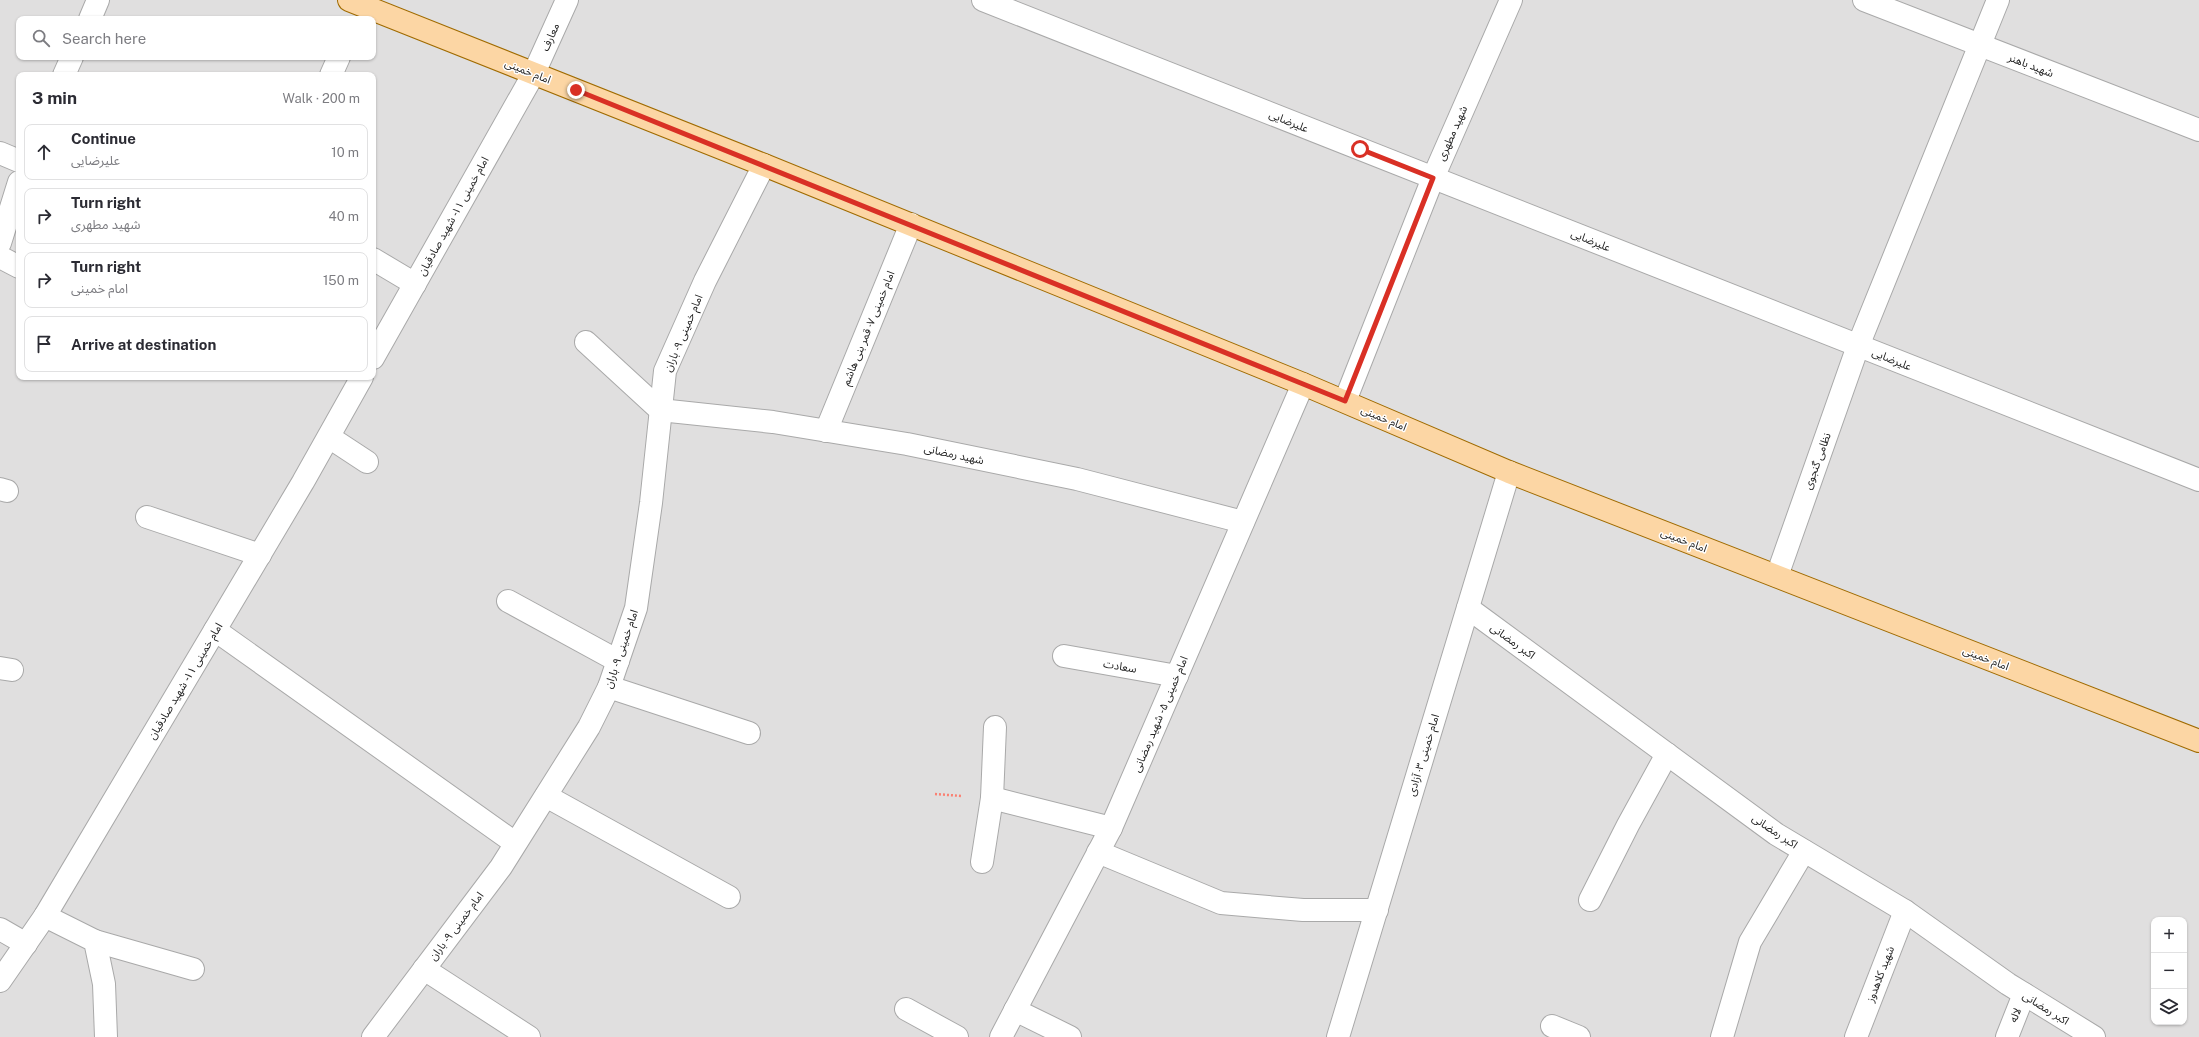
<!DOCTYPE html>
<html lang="en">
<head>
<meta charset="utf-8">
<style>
  :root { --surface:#fff; --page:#f7f7f7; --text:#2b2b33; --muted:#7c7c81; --line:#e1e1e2 }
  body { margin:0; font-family:"Public Sans","Noto Sans Arabic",sans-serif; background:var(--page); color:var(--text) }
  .controls { position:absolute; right:12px; bottom:12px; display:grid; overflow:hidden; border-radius:8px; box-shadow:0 1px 3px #0004 }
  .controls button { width:36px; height:36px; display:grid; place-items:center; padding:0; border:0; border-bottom:1px solid var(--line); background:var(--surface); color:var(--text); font:20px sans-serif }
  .stop { position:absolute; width:12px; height:12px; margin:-9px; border:3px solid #d93025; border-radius:50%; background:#fff }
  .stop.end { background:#d93025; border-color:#fff; box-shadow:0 1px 4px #0008 }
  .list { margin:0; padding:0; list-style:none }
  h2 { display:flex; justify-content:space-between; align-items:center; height:52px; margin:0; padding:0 16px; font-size:17px }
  h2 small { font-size:13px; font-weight:400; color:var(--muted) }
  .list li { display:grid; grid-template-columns:26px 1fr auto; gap:12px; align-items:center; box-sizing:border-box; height:56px; margin:0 8px 8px; padding:0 8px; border:1px solid var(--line); border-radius:8px }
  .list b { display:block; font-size:15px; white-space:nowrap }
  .list p { margin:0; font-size:13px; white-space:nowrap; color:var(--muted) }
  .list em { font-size:13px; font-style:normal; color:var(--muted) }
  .icon { flex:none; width:22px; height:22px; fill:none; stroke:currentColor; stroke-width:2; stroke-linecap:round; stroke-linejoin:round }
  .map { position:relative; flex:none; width:2199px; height:1037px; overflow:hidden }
  .search { position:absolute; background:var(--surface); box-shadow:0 1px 3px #0004; left:16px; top:16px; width:360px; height:44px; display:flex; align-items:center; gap:10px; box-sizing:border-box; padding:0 14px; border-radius:8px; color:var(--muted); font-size:15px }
  .panel { position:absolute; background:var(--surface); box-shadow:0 1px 3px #0004; left:16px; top:72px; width:360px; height:308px; border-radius:8px }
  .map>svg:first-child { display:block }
</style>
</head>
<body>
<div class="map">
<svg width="2199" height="1037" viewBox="0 0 2199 1037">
  <rect width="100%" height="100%" fill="#f2efe9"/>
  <path fill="#e0dfdf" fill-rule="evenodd" d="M 0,0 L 2199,0 L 2199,1037 L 0,1037 ZM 19,19 L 373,19 L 373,57 L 19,57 ZM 19,75 L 373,75 L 373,377 L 19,377 ZM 2154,920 L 2184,920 L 2184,1022 L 2154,1022 Z"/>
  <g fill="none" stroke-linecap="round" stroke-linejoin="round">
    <defs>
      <g id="minor">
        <polyline points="983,0 2199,480"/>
        <polyline points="1864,0 2199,130"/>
        <polyline points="90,19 98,0"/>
        <polyline points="64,75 72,57"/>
        <polyline points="331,75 339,57"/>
        <polyline points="0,153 19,161"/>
        <polyline points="0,243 19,182"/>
        <polyline points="0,257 19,267"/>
        <polyline points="373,259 415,284"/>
        <polyline points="586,342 660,410 773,422 907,444 1077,479 1243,522"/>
        <polyline points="373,358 534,73 567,0"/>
        <polyline points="1345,401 1433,178 1511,0"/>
        <polyline points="826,431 911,224"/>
        <polyline points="329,437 367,462"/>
        <polyline points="0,489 7,491"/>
        <polyline points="147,517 260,555"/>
        <polyline points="1777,576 1858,346 1998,0"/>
        <polyline points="508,601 618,661"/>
        <polyline points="1468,608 1776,834 1905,911 2008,984 2094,1037"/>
        <polyline points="215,630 515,843"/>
        <polyline points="1064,656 1177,676"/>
        <polyline points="0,668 12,670"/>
        <polyline points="609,687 749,733"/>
        <polyline points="546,796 729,897"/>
        <polyline points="992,798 1111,828"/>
        <polyline points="1098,852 1221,903 1303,910 1377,910"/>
        <polyline points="982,862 992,798 995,727"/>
        <polyline points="1590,900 1628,825 1667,754"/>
        <polyline points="45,916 95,941 104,984 106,1037"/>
        <polyline points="0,929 26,944"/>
        <polyline points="95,941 193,969"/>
        <polyline points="424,969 529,1037"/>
        <polyline points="0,981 45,916 303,482 362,377"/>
        <polyline points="906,1009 957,1037"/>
        <polyline points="1015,1010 1070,1037"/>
        <polyline points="1552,1026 1579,1037"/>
        <polyline points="373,1037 501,867 589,727 609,687 636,608 651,503 665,371 705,281 764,165"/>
        <polyline points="1001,1037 1111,828 1303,384"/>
        <polyline points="1338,1037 1509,472"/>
        <polyline points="1722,1037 1750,942 1804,851"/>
        <polyline points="1856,1037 1905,911"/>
        <polyline points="2007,1037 2024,994"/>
      </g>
      <polyline id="major" points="349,0 764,165 1303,384 1509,472 2199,741"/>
    </defs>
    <use href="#minor" stroke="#a9a9a9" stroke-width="24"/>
    <use href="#major" stroke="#a06b00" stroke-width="24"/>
    <polyline stroke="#fa8072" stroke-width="2.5" stroke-dasharray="2 2" stroke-linecap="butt" points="935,794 962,796"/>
    <use href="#minor" stroke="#fff" stroke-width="22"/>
    <use href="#major" stroke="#fcd6a4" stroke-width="22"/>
  </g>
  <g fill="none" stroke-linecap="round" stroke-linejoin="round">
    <polyline stroke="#d93025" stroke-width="5" points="576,90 1345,401 1433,178 1360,149"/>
  </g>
  <g text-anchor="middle" stroke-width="3" stroke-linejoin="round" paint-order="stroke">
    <g font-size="11" fill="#222" stroke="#fff">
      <text transform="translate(550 37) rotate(-66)" y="4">معارف</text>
      <text transform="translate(2031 65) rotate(21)" y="4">شهید باهنر</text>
      <text transform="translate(528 71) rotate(22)" y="4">امام خمینی</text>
      <text transform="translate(1289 121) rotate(22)" y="4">علیرضایی</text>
      <text transform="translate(1452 133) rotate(-66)" y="4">شهید مطهری</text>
      <text transform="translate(453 216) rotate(-61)" y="4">امام خمینی ۱۱- شهید صادقیان</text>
      <text transform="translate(1591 240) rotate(22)" y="4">علیرضایی</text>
      <text transform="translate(868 328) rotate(-68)" y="4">امام خمینی ۷- قمر بنی هاشم</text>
      <text transform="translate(683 333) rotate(-67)" y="4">امام خمینی ۹- باران</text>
      <text transform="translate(1892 359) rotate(22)" y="4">علیرضایی</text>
      <text transform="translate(1384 418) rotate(23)" y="4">امام خمینی</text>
      <text transform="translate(954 454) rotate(12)" y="4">شهید رمضانی</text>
      <text transform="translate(1817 461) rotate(-70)" y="4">نظامی گنجوی</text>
      <text transform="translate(1684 540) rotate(21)" y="4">امام خمینی</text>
      <text transform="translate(1513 641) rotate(36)" y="4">اکبر رمضانی</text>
      <text transform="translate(621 649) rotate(-71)" y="4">امام خمینی ۹- باران</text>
      <text transform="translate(1986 658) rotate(21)" y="4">امام خمینی</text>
      <text transform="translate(1120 666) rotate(10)" y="4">سعادت</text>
      <text transform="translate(185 681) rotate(-59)" y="4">امام خمینی ۱۱- شهید صادقیان</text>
      <text transform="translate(1160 714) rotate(-67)" y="4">امام خمینی ۵ - شهید رمضانی</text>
      <text transform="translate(1423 755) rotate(-73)" y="4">امام خمینی ۳- آزادی</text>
      <text transform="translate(1775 831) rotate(34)" y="4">اکبر رمضانی</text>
      <text transform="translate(456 926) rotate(-53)" y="4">امام خمینی ۹- باران</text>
      <text transform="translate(1880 974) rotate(-69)" y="4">شهید کلاهدوز</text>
      <text transform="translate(2046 1008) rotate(32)" y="4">اکبر رمضانی</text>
      <text transform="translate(2015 1015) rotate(-68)" y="4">لاله</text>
    </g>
  </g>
</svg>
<div class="controls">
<button>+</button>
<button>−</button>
<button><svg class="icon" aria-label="layers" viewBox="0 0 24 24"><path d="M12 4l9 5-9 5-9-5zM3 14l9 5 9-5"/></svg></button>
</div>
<div class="stop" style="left:1360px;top:149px"></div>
<div class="stop end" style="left:576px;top:90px"></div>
<div class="search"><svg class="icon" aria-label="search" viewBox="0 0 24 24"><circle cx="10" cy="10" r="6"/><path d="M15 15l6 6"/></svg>Search here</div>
<section class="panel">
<h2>3 min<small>Walk · 200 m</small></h2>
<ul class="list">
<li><svg class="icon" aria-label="ahead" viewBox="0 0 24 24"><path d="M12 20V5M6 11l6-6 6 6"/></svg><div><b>Continue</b><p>علیرضایی</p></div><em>10 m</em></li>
<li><svg class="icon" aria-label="right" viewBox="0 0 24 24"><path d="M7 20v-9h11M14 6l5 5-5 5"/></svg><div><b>Turn right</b><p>شهید مطهری</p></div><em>40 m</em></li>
<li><svg class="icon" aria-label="right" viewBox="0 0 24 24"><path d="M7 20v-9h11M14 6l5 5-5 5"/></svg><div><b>Turn right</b><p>امام خمینی</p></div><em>150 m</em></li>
<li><svg class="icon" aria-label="arrive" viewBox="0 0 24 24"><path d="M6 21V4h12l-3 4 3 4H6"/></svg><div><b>Arrive at destination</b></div></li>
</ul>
</section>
</div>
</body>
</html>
